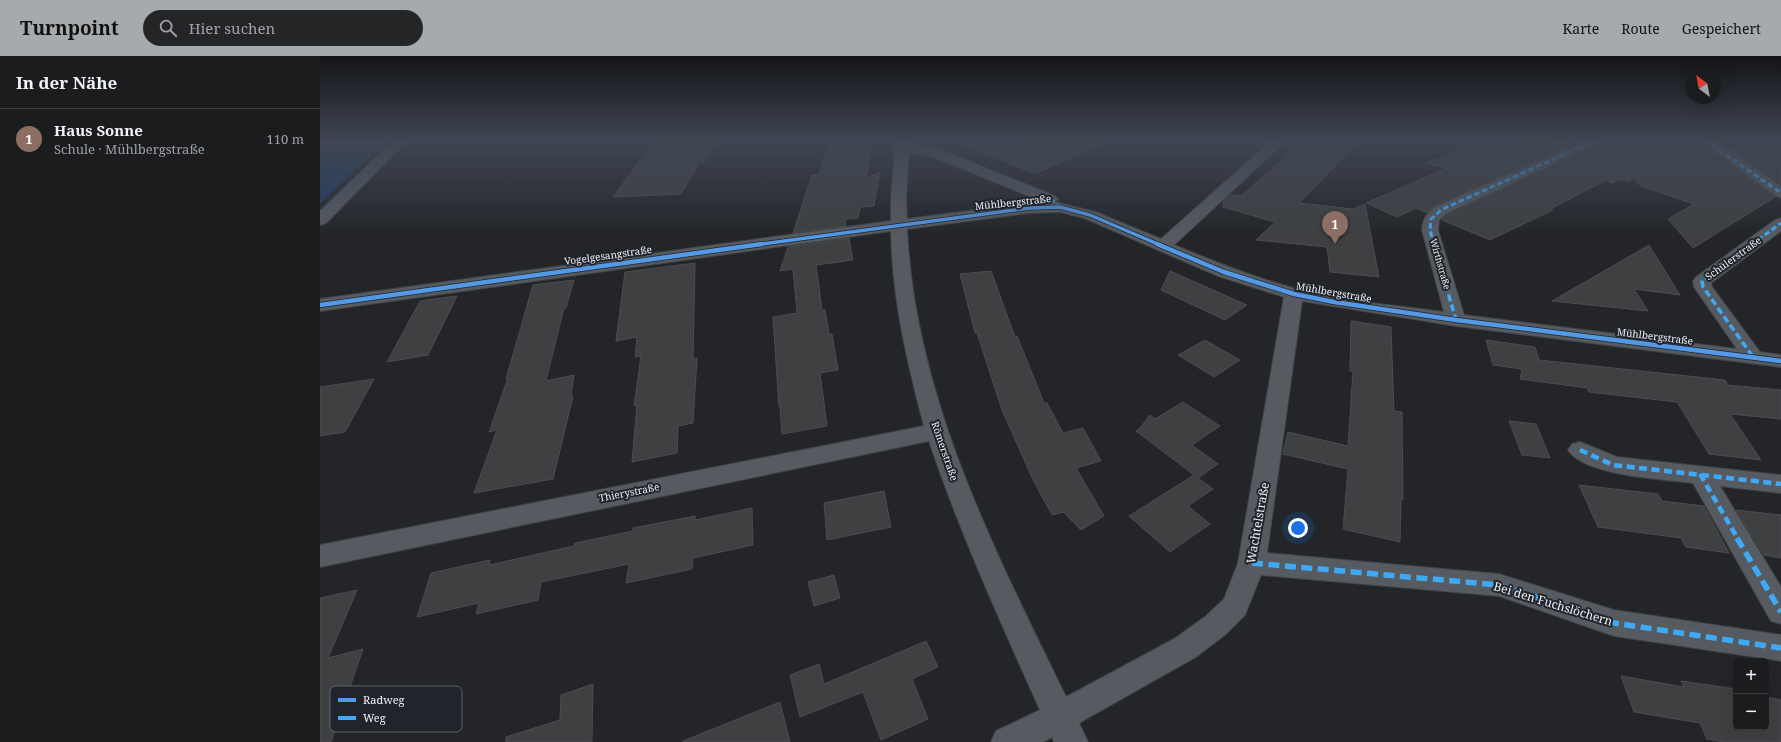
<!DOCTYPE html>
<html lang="de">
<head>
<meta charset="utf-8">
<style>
  :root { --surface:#1a1c1e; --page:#232527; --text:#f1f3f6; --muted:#9fa1a4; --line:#383a3c; --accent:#a6aaad }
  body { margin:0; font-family:"Noto Serif",serif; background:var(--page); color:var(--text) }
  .controls { position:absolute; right:12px; bottom:12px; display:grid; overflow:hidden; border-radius:6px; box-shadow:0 4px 16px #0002 }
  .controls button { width:36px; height:36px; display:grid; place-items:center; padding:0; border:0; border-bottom:1px solid var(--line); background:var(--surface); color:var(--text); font:20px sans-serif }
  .compass { position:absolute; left:1365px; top:12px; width:36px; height:36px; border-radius:50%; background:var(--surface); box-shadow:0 4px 16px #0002; rotate:328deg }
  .you { position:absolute; left:978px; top:472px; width:14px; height:14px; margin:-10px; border:3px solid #fff; border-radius:50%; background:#1a73e8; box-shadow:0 0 0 6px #1a73e833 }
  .badge { display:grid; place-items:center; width:26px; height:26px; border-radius:50%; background:var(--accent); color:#fff; font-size:13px; font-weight:700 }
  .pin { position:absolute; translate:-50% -33px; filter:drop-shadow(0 1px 2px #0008) }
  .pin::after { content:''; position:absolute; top:21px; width:14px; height:12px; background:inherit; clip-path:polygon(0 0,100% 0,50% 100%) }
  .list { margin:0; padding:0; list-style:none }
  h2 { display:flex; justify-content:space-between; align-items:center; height:52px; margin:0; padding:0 16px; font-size:17px }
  h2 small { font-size:13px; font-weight:400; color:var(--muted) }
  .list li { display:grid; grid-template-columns:26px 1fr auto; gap:12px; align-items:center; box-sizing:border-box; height:60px; padding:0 16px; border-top:1px solid var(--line) }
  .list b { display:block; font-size:15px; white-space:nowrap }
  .list p { margin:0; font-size:13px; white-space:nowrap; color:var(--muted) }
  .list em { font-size:13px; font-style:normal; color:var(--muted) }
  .icon { flex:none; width:22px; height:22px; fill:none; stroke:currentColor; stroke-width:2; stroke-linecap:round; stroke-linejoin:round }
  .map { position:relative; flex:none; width:1461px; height:686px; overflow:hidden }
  header { display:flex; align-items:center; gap:24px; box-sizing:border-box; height:56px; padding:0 20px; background:var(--accent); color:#111 }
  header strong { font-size:19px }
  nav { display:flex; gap:22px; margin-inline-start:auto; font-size:14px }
  .search { width:280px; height:36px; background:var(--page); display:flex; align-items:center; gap:10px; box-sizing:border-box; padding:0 14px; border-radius:22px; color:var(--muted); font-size:15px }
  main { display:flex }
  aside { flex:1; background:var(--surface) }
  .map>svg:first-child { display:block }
</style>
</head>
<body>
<header>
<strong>Turnpoint</strong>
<div class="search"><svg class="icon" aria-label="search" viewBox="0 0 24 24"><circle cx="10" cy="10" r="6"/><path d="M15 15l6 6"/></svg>Hier suchen</div>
<nav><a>Karte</a><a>Route</a><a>Gespeichert</a></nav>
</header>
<main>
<aside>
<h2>In der Nähe<small></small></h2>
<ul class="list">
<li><span class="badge" style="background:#8d6e63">1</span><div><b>Haus Sonne</b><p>Schule · Mühlbergstraße</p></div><em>110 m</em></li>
</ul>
</aside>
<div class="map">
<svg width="1461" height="686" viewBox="0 0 1461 686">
  <rect width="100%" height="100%" fill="#232528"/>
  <polygon fill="#203c60" points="0,84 67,84 0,148"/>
  <g fill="#3e4042" stroke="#4b4d50">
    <polygon points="335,84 398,84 384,107 379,107 361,138 293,141"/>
    <polygon points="510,84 553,84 546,122 560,116 554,150 540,151 538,162 525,163 526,170 473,177 492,119 499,119"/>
    <polygon points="633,84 790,84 715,118"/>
    <polygon points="985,84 1041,84 979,147 1033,153 1045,148 1059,221 1010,216 1007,191 936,184 955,166 903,151 904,144 910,139 921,140"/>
    <polygon points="1165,84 1228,84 1224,86 1255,87 1114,150 1107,157 1096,152 1077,161 1046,147 1127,112 1105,107"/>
    <polygon points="1279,87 1385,91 1455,141 1373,192 1348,163 1374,148 1321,130 1314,122 1309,126 1301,123 1292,127 1286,124 1230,153 1233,154 1170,184 1122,164 1128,158 1277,90"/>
    <polygon points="1408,92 1461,93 1461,128"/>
    <polygon points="529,182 533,204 496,209 502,254 505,254 509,278 512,278 518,314 500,317 507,370 462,378 460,351 459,351 453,261 477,257 473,213 460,215 468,191"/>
    <polygon points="1329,189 1360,239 1314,233 1328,255 1232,245"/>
    <polygon points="375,207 373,303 377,302 373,367 358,370 357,397 312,406 317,349 314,350 321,300 315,301 317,281 296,285 305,216"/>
    <polygon points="671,215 695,281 697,280 724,347 727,347 743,377 763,372 781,405 756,412 784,460 761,474 743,456 732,459 713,424 682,354 657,277 655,277 640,218"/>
    <polygon points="850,215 927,249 905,264 841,234"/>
    <polygon points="254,224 246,252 244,252 226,325 254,319 251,340 253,340 233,423 154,437 177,374 169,376 188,322 186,323 213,229"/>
    <polygon points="137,240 108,299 67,306 100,245"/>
    <polygon points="1031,265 1071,271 1074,355 1082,356 1083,443 1081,443 1080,486 1023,473 1028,413 963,398 968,376 1028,390 1033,315 1030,315"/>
    <polygon points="885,284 920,304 894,321 858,299"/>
    <polygon points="1166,284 1215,291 1219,304 1405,324 1408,329 1461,334 1461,363 1410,358 1441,404 1389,398 1357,346 1269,336 1267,332 1200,323 1202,313 1173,309"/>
    <polygon points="54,323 25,376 0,380 0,331"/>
    <polygon points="863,346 900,370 872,389 898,408 878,422 893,433 868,450 890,468 850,496 809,460 874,419 816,375 820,372 830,359 835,363"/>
    <polygon points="1189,365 1216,368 1230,402 1202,399"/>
    <polygon points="1259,429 1338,438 1342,445 1384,450 1409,497 1366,491 1361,482 1278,471"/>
    <polygon points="564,435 571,471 507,484 504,447"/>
    <polygon points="432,452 433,489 373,502 372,513 306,527 309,508 221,526 218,544 156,558 159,547 97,561 111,517 170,504 169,509 254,490 255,487 313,475 313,472 375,460 375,464"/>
    <polygon points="1416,454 1461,459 1461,502 1444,499"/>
    <polygon points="514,519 520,542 494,550 488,526"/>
    <polygon points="37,534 8,602 43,593 11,686 0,686 0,542"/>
    <polygon points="606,585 618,611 592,623 608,663 561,684 543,636 480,661 470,619 499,608 504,628"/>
    <polygon points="1301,620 1364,631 1361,625 1416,633 1416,671 1446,671 1446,641 1461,644 1461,686 1404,686 1387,683 1380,667 1314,656"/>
    <polygon points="273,628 272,686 186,686 186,681 240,664 241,639"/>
    <polygon points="460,646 470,686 363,686 363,685"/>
  </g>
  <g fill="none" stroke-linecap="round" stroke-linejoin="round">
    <defs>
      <g id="minor">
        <polygon points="74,84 88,84 6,167 0,169 0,155"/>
        <path d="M 576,84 L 590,84 L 590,88 L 619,93 L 735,140 L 738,143 L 735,146 L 776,156 L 841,183 L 952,84 L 967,84 L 854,189 C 895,206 935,222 977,233 C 1025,246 1076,249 1124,256 L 1102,174 C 1103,162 1106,159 1115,151 L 1265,84 L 1276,84 L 1278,86 L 1276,89 L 1127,157 L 1119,164 L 1118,174 L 1144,259 L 1417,293 L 1374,231 L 1373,225 L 1376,221 L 1455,164 L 1461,162 L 1461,175 L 1391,227 L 1392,231 L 1440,296 L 1461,299 L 1461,311 L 1136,270 L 982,245 L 947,497 L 1179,518 L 1294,554 L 1461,579 L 1461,605 L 1294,580 L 1179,540 L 941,519 L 925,559 L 906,578 L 876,601 L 759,667 L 768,686 L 734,686 L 732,681 L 723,686 L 671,686 L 676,675 L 720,654 C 680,565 640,477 609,385 L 0,511 L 0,489 L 604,370 C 587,306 572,242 571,175 L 0,255 L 0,243 L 571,165 L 571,142 ZM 589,96 L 611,100 L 726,147 L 709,147 L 587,163 L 586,142 ZM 740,156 L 764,162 L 898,220 L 964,241 L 918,507 L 904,543 L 886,560 L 854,583 L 746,641 C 674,493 595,341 587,173 L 709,157 Z"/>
        <polygon points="1378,84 1394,84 1461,130 1461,142 1456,140"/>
        <path d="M 1260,386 L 1297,401 L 1461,419 L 1461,437 L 1400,430 L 1461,531 L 1461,568 L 1451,565 L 1373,427 C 1344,423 1264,420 1248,394 L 1252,388 Z"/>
      </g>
    </defs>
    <use href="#minor" stroke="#404244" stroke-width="2"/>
    <use href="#minor" fill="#565b62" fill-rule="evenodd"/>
    <g stroke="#3fa9f5" stroke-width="3" stroke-dasharray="5.5 3" stroke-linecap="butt">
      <polyline points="1385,84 1461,137"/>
      <polyline points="730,143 740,151"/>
      <polyline points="1114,189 1110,174 1111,163 1121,154 1271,86"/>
      <polyline points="1431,189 1461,167"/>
    </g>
    <g stroke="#3fa9f5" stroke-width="3.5" stroke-dasharray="7 3.5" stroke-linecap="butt">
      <polyline points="1114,188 1136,264"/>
      <polyline points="1433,188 1382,225 1383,231 1433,301"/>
    </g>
    <g stroke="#3fa9f5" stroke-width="4.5" stroke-dasharray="8 4.5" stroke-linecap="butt">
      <polyline points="1260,394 1293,409 1461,428"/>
      <polyline points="1380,418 1418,483"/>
    </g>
    <g stroke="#3fa9f5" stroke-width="5.5" stroke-dasharray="11 5.5" stroke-linecap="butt">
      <polyline points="1417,482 1461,556"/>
      <polyline points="932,507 1179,529 1294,567 1461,592"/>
    </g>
    <defs>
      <polyline id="cycleway-far1" points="434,189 709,152 740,151 770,159 840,189"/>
      <g id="cycleway">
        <polyline points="837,188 904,216 974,238 1014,246 1136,264 1461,305"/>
        <polyline points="0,249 442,188"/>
      </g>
    </defs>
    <use href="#cycleway-far1" stroke="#20252b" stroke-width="5"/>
    <use href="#cycleway" stroke="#20252b" stroke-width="6"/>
    <use href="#cycleway-far1" stroke="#5399e6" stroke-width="3.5"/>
    <use href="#cycleway" stroke="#5399e6" stroke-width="4.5"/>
  </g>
  <linearGradient id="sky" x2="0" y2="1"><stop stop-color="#131416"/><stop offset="0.47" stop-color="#3f4653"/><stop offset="1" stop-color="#3f4653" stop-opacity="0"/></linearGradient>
  <rect width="1461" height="180" fill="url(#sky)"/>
  <g text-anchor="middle" stroke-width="4" stroke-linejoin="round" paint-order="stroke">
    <g font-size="9" fill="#edf1f5" stroke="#20252b">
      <text transform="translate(1120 208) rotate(74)" y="3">Wirthstraße</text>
    </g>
    <g font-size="10" fill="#edf1f5" stroke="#20252b">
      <text transform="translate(693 146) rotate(-6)" y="4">Mühlbergstraße</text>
      <text transform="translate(288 199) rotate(-8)" y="4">Vogelgesangstraße</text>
      <text transform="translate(1413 202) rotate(-36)" y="4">Schülerstraße</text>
      <text transform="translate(1014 236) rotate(10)" y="4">Mühlbergstraße</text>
      <text transform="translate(1335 280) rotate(7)" y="4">Mühlbergstraße</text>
      <text transform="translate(625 395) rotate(71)" y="4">Römerstraße</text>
      <text transform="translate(309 436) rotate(-11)" y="4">Thierystraße</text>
    </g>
    <g font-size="12" fill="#edf1f5" stroke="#20252b">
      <text transform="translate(938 467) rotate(-80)" y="4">Wachtelstraße</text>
      <text transform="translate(1233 548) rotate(17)" y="4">Bei den Fuchslöchern</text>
    </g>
  </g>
  <rect x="10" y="630" width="132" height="46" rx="6" fill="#20252b" stroke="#5e6268" stroke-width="1"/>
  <rect x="18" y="642" width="18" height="4" fill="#5399e6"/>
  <rect x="18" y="660" width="18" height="4" fill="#3fa9f5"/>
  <g font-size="11" fill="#edf1f5">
    <text x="43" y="648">Radweg</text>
    <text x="43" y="666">Weg</text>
  </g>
</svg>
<div class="controls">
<button>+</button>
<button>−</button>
</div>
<svg class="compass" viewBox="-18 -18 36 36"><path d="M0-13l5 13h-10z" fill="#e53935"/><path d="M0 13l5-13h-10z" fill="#9fa1a4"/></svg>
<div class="you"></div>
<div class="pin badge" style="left:1015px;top:188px;background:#8d6e63">1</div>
</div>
</main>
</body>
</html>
